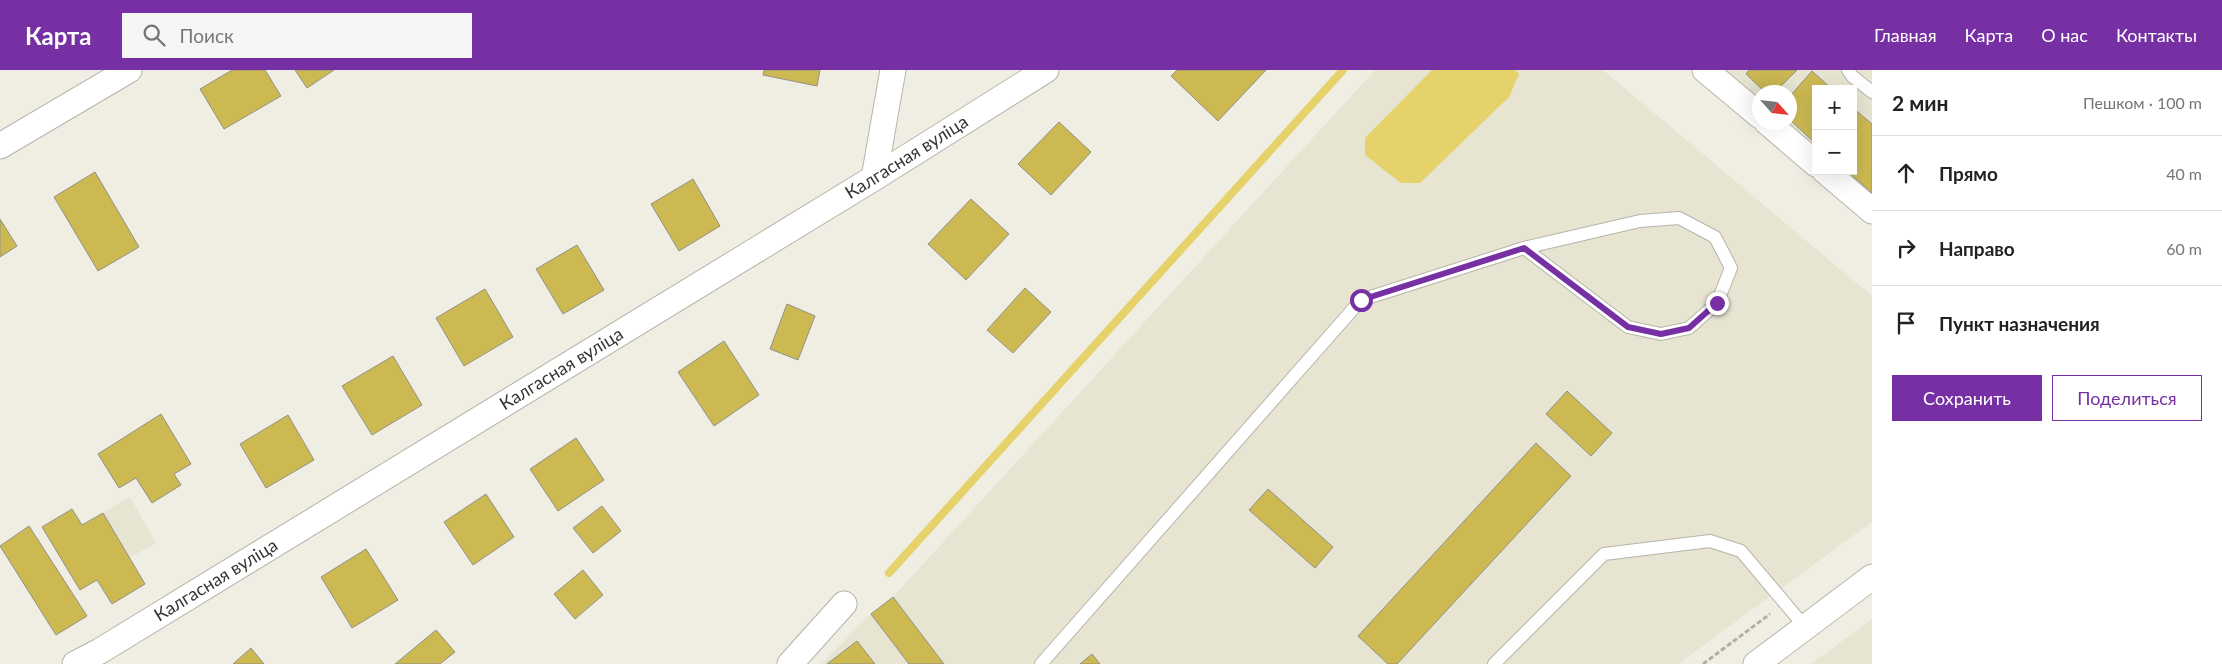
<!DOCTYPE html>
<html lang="ru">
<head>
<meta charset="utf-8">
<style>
  :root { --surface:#fff; --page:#f6f6f6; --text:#222; --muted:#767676; --line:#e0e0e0; --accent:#7630a3 }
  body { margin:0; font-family:Lato,sans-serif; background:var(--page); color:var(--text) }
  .controls { position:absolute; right:15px; top:15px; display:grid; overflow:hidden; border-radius:0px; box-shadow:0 5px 20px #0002 }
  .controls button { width:45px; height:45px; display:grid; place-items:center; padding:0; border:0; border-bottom:1px solid var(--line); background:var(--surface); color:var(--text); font:25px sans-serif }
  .compass { position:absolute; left:1752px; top:15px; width:45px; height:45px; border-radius:50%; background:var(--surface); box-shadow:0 5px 20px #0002; rotate:117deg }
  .stop { position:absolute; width:15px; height:15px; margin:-11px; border:4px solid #7630a3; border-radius:50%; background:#fff }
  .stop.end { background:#7630a3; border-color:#fff; box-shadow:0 1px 5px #0008 }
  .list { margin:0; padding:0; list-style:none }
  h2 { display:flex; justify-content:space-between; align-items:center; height:65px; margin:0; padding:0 20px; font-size:21px }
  h2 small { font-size:16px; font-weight:400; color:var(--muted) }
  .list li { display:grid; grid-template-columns:32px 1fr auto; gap:15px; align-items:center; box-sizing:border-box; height:75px; padding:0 20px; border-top:1px solid var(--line) }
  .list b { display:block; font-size:19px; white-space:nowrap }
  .list em { font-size:16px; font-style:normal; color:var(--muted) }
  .actions { display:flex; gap:10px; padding:15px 20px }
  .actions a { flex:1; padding:11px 0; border:1px solid var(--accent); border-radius:0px; text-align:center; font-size:18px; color:var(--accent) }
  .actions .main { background:var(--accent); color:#fff }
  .icon { flex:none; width:28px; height:28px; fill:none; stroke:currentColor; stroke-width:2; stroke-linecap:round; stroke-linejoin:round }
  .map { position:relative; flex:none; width:1872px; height:594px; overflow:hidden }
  header { display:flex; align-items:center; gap:30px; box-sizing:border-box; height:70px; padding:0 25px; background:var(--accent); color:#fff }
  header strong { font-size:24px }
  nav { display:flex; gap:28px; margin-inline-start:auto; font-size:18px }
  .search { width:350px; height:45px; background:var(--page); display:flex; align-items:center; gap:12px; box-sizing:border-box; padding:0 18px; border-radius:0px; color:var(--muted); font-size:19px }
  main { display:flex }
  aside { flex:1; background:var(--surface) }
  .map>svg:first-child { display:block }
</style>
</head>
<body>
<header>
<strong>Карта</strong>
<div class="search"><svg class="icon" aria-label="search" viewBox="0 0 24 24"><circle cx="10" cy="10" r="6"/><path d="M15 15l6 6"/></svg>Поиск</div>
<nav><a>Главная</a><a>Карта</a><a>О нас</a><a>Контакты</a></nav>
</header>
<main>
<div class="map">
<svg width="1872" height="594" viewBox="0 0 1872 594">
  <rect width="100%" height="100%" fill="#f0eee3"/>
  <g fill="#e7e4d2">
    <polygon points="1375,0 1603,0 1872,226 1872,452 1678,594 821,594 871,544 893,527"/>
    <polygon points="1725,0 1872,0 1872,125 1844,101 1853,101 1853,19 1816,19 1816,77 1787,53 1790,52 1790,22 1760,22 1759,29"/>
    <polygon points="130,427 156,473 129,488 103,443"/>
    <polygon points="1872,549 1872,594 1811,594"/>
  </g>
  <polygon fill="#e5d26b" points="1432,0 1515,0 1519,4 1509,27 1420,113 1401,113 1365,85 1365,68"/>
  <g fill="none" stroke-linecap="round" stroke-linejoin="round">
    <polyline stroke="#e5d26b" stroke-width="8" points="889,503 1343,0"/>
  </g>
  <g fill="#ccb952" stroke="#939187">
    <polygon points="232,0 265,0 281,26 224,59 200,19"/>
    <polygon points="295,0 334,0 307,18"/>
    <polygon points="764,0 820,0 817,16 763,5"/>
    <polygon points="1177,0 1266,0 1218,51 1171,6"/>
    <polygon points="1749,0 1797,0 1775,22 1765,22 1746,4"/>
    <polygon points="1812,1 1832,19 1816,19 1816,74 1790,50 1790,26"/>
    <polygon points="1853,38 1872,54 1872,123 1847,101 1853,101"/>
    <polygon points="1059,52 1091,82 1051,125 1018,94"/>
    <polygon points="95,102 139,177 98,201 54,127"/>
    <polygon points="693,109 720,156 679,181 651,134"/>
    <polygon points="971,129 1009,164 966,210 928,174"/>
    <polygon points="0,149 17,176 0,187"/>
    <polygon points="577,175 604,220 563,244 536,199"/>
    <polygon points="1025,218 1051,242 1013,283 987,260"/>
    <polygon points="485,219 513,267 464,296 436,248"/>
    <polygon points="787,234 815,246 798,290 770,279"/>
    <polygon points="724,271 759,325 714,356 678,302"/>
    <polygon points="393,286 422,335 372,365 342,316"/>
    <polygon points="1567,321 1612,363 1591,386 1546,344"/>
    <polygon points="161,344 191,394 174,404 181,415 152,433 136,408 119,418 98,384"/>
    <polygon points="288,345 314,390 266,418 240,374"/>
    <polygon points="576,368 604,410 558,441 530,399"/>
    <polygon points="1536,373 1571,406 1397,594 1388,594 1358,566"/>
    <polygon points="1268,419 1333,477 1315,498 1249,440"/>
    <polygon points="486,424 514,467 473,495 444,452"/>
    <polygon points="602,436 621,461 593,483 573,458"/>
    <polygon points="72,439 82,455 103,443 145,514 112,534 97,510 80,520 42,457"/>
    <polygon points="29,456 87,546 56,565 0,476"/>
    <polygon points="366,479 398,530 352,558 321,507"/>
    <polygon points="583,500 603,525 575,549 554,524"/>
    <polygon points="893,527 944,594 909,594 871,544"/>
    <polygon points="436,560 455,582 440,594 395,594"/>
    <polygon points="857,571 875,594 827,594"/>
    <polygon points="251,578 264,594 233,594"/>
    <polygon points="1092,584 1100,594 1080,594"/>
  </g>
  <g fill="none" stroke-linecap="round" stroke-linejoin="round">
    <defs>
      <g id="lane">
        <polyline points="1848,0 1852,6 1872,22"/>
        <polyline points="1041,594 1361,230 1524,178 1640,151 1679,148 1715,167 1731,198 1717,233 1689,258 1661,264 1628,257 1524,178"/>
        <polyline points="1494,594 1604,484 1710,471 1741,481 1805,557"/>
      </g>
      <g id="street">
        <polyline points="1705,0 1760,46"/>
        <polyline points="1767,52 1816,94"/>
        <polyline points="0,76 129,0"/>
        <polyline points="1825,101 1872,141"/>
        <polyline points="874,108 893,0"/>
        <path id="s1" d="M 75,594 L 100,581 L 874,108 L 1046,0"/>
        <polyline points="790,594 844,534"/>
        <polyline points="1756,594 1872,507"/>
      </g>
    </defs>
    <use href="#lane" stroke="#b6b4aa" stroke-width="14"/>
    <use href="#street" stroke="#b6b4aa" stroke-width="27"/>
    <polyline stroke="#afaea5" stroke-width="3" stroke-dasharray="5 2.5" stroke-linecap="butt" points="1703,594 1770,544"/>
    <use href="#lane" stroke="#fff" stroke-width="12"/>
    <use href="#street" stroke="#fff" stroke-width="25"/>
  </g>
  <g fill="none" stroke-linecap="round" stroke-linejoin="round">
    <polyline stroke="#7630a3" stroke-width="6" points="1361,230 1524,178 1628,257 1661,264 1689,258 1717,233"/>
  </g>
  <g text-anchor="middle" stroke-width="4" stroke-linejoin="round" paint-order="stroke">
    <g font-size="18" fill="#373632" stroke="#fdfbf0">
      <text dy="6" stroke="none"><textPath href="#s1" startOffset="974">Калгасная вуліца</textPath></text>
      <text dy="6" stroke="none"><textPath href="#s1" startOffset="569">Калгасная вуліца</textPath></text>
      <text dy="6" stroke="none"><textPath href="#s1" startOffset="164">Калгасная вуліца</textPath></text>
    </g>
  </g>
</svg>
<div class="controls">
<button>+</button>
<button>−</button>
</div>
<svg class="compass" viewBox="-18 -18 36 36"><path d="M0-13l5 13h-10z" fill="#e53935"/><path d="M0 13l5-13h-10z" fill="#767676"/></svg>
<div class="stop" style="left:1361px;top:230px"></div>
<div class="stop end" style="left:1717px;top:233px"></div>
</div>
<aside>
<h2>2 мин<small>Пешком · 100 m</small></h2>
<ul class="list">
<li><svg class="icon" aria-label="ahead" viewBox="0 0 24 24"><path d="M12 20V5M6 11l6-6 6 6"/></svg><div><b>Прямо</b></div><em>40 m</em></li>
<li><svg class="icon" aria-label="right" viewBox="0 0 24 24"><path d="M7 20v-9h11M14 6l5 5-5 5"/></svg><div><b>Направо</b></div><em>60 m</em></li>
<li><svg class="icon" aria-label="arrive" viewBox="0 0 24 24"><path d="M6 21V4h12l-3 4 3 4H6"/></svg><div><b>Пункт назначения</b></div></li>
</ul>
<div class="actions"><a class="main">Сохранить</a><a>Поделиться</a></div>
</aside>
</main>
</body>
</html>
